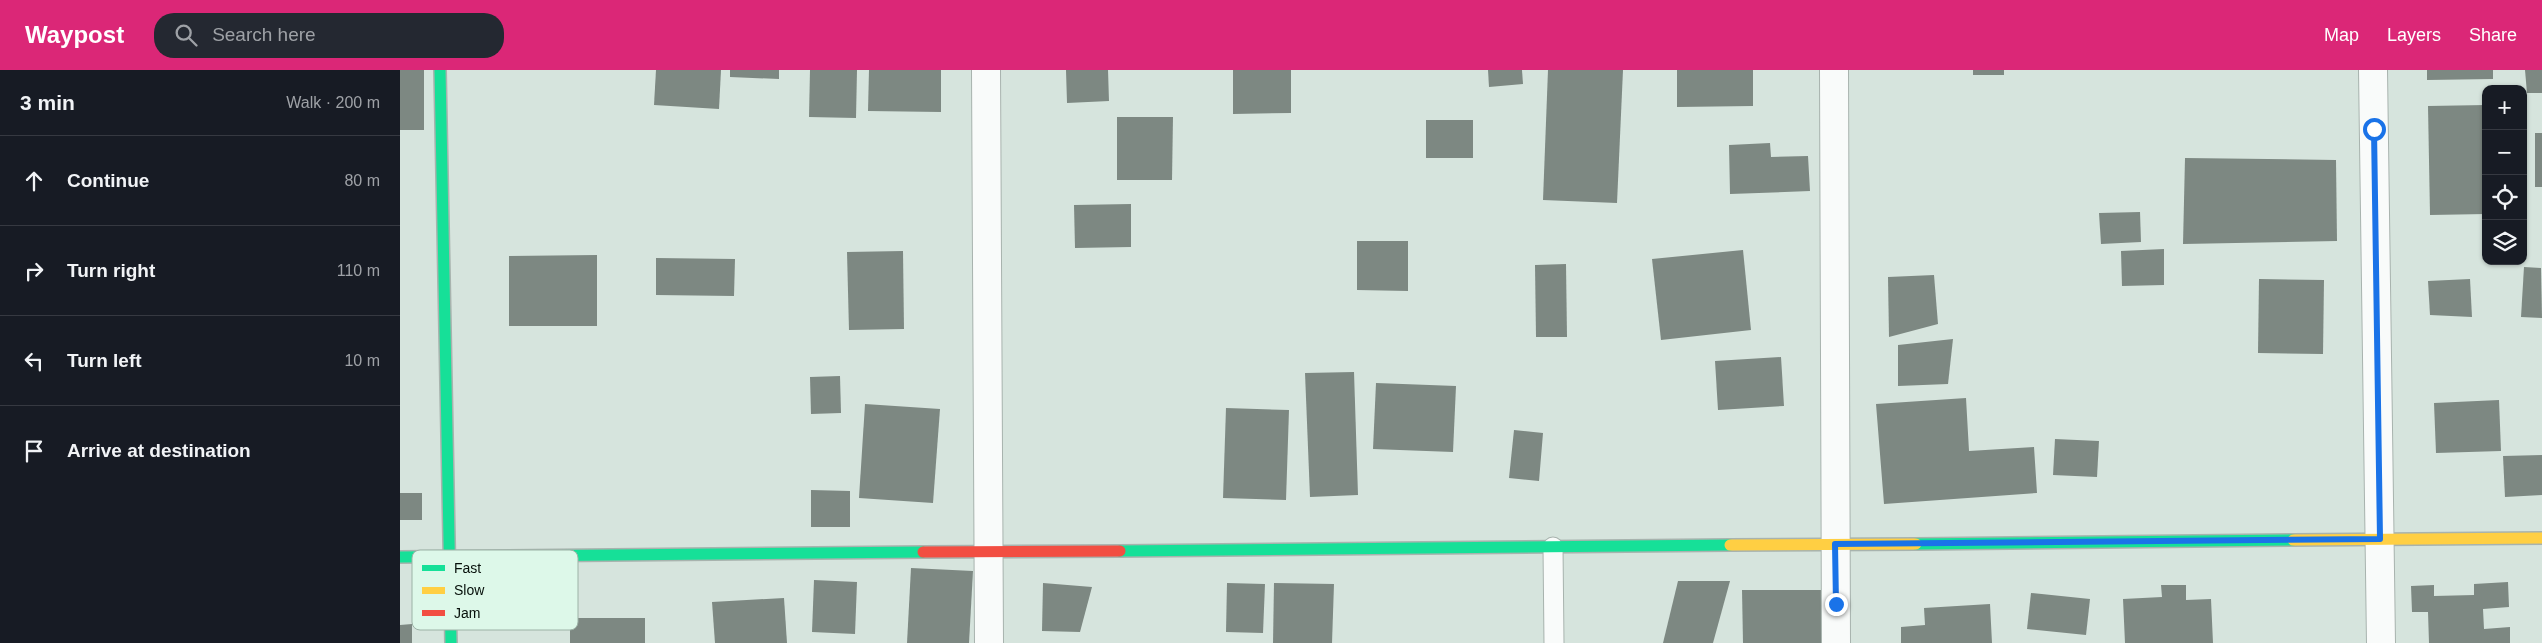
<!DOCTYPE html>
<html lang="en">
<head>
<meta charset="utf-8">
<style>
  :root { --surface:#171b24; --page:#242831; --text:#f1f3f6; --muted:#9ea1a6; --line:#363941; --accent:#db2777 }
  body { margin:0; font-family:Arial,sans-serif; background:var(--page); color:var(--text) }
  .controls { position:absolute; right:15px; top:15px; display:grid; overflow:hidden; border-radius:10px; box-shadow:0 1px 4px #0004 }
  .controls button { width:45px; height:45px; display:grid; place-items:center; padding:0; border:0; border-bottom:1px solid var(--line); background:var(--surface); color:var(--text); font:25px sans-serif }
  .stop { position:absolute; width:15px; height:15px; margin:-11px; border:4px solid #1a73e8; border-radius:50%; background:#fff }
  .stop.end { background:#1a73e8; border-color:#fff; box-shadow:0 1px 5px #0008 }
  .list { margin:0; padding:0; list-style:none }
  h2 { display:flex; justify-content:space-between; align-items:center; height:65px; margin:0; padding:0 20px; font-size:21px }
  h2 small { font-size:16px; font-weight:400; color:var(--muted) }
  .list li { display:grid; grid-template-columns:32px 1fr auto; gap:15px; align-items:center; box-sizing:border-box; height:90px; padding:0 20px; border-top:1px solid var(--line) }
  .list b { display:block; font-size:19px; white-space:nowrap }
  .list em { font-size:16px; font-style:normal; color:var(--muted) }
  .icon { flex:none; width:28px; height:28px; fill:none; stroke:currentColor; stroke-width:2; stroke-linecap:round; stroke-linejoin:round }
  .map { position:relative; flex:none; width:2142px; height:573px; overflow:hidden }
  header { display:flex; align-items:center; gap:30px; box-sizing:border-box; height:70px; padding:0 25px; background:var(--accent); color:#fff }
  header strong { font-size:24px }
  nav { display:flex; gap:28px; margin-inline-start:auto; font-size:18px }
  .search { width:350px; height:45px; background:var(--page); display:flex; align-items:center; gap:12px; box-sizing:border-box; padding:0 18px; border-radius:20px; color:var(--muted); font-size:19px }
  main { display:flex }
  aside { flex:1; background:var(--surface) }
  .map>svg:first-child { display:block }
</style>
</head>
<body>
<header>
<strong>Waypost</strong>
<div class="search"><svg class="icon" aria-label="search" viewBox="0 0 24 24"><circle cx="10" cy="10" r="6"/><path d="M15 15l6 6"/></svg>Search here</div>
<nav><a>Map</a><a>Layers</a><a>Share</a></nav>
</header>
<main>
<aside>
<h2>3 min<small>Walk · 200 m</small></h2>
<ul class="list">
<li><svg class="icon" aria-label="ahead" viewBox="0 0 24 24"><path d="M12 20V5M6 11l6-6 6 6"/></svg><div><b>Continue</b></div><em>80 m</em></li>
<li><svg class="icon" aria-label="right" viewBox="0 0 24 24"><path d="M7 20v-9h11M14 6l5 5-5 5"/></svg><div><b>Turn right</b></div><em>110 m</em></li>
<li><svg class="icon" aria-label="left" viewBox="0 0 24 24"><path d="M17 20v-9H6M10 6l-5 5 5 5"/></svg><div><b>Turn left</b></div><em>10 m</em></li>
<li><svg class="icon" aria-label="arrive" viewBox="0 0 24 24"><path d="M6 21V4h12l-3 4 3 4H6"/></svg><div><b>Arrive at destination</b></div></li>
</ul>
</aside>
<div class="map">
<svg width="2142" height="573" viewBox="0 0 2142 573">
  <rect width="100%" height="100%" fill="#d6e4dd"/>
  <g fill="#7d8882">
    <rect x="0" y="0" width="24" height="60"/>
    <polygon points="256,0 321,0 319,39 254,35"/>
    <polygon points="330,0 379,0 379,9 330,7"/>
    <polygon points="410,0 457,0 456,48 409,47"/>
    <polygon points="469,0 541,0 541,42 468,41"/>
    <polygon points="666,0 708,0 709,31 667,33"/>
    <polygon points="833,0 891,0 891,43 833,44"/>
    <polygon points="1088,0 1122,0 1123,14 1089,17"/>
    <polygon points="1148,0 1223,0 1217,133 1143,130"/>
    <polygon points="1277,0 1353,0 1353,36 1277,37"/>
    <rect x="1573" y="0" width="31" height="5"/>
    <polygon points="2027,0 2093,0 2093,9 2027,10"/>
    <polygon points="2125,0 2142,0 2142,23 2127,23"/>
    <polygon points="2086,35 2086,144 2030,145 2028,36"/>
    <polygon points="717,47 773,47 772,110 717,110"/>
    <rect x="1026" y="50" width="47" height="38"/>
    <rect x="2135" y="63" width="7" height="54"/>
    <polygon points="1370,73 1371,87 1408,86 1410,121 1330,124 1329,75"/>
    <polygon points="1785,88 1936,90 1937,171 1783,174"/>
    <polygon points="731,134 731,177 675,178 674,135"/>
    <polygon points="1740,142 1741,172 1701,174 1699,143"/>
    <polygon points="957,171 1008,171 1008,221 957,220"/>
    <polygon points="1764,179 1764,215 1722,216 1721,181"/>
    <polygon points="1343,180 1351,260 1261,270 1252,189"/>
    <polygon points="503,181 504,259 449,260 447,182"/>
    <polygon points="197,185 197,256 109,256 109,186"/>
    <polygon points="256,188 335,189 334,226 256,225"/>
    <polygon points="1166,194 1167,267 1136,267 1135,195"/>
    <polygon points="2124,197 2141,198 2142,248 2121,247"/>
    <polygon points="1534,205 1538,254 1489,267 1488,207"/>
    <polygon points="1859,209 1924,210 1923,284 1858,283"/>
    <polygon points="2070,209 2072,247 2030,245 2028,211"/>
    <polygon points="1553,269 1548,314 1498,316 1498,275"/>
    <polygon points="1381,287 1384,336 1318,340 1315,291"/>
    <polygon points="954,302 958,425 910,427 905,303"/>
    <polygon points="440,306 441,343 411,344 410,307"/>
    <polygon points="976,313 1056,316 1053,382 973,379"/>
    <polygon points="1566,328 1569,381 1634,377 1637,423 1484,434 1476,334"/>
    <polygon points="2099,330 2101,381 2036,383 2034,333"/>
    <polygon points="465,334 540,339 533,433 459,428"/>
    <polygon points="826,338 889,340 886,430 823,428"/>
    <polygon points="1114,360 1143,363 1139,411 1109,408"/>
    <polygon points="1655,369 1699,371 1697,407 1653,405"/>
    <polygon points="2142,385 2142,425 2105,427 2103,386"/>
    <polygon points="411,420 450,421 450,457 411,457"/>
    <rect x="0" y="423" width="22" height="27"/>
    <polygon points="511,498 573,501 569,573 507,573"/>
    <polygon points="414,510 457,512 455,564 412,562"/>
    <polygon points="1278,511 1330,511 1313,573 1263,573"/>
    <polygon points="2108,512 2109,537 2083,539 2084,559 2110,557 2110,573 2029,573 2028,542 2012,542 2011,516 2034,515 2034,526 2074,525 2074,514"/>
    <polygon points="643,513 692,517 680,562 642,561"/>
    <polygon points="827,513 865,514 863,563 826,562"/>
    <polygon points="874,513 934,514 932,573 873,573"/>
    <polygon points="1761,515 1786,515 1786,530 1811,529 1813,573 1725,573 1723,529 1762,527"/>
    <polygon points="1342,520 1424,520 1424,573 1343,573"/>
    <polygon points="1631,523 1690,529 1686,565 1627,559"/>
    <polygon points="384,528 387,573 315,573 312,532"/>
    <polygon points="1590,534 1592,573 1501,573 1501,557 1525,555 1524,538"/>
    <rect x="170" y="548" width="75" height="25"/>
    <polygon points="12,554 12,573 0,573 0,555"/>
  </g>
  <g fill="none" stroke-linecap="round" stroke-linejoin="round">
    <defs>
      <polyline id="lane" points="1153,477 1154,573"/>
      <g id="street">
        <polyline points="586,0 589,573"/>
        <polyline points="1434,0 1436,573"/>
        <polyline points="1973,0 1981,573"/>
      </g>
      <g id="fast">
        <polyline points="40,0 51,573"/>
        <polyline points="1516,474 1893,470"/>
        <polyline points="720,481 1330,475"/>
        <polyline points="0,487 523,482"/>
      </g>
      <g id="slow">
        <polyline points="1893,470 2142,468"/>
        <polyline points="1330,475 1516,474"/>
      </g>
      <polyline id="jam" points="523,482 720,481"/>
    </defs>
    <use href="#lane" stroke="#a8b3ae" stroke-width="21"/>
    <use href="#street" stroke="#a8b3ae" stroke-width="30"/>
    <use href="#fast" stroke="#a8b3ae" stroke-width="14"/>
    <use href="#slow" stroke="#a8b3ae" stroke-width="14"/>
    <use href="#jam" stroke="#a8b3ae" stroke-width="14"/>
    <use href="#lane" stroke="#f9fbfa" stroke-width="19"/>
    <use href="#street" stroke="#f9fbfa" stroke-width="28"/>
    <use href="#fast" stroke="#16e098" stroke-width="11"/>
    <use href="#slow" stroke="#ffcf43" stroke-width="11"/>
    <use href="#jam" stroke="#f24e42" stroke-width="11"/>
  </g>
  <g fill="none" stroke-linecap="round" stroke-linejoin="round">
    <polyline stroke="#1a73e8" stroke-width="6" points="1436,534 1435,474 1980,469 1974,59"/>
  </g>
  <rect x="12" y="480" width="166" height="80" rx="8" fill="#ddf8e9" stroke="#9cb2a6" stroke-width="1"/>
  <rect x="22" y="495" width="23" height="6" fill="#16e098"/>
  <rect x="22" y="517" width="23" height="7" fill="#ffcf43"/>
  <rect x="22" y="540" width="23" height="6" fill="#f24e42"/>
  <g font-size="14" fill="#060f0a">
    <text x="54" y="503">Fast</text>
    <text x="54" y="525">Slow</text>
    <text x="54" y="548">Jam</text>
  </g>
</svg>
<div class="controls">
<button>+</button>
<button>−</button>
<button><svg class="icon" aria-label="locate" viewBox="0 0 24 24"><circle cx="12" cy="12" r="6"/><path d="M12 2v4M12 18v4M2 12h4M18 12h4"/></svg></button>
<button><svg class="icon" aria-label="layers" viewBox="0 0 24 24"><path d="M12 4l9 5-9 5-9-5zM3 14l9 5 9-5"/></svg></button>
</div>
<div class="stop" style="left:1974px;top:59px"></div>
<div class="stop end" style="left:1436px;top:534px"></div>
</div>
</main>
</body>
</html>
